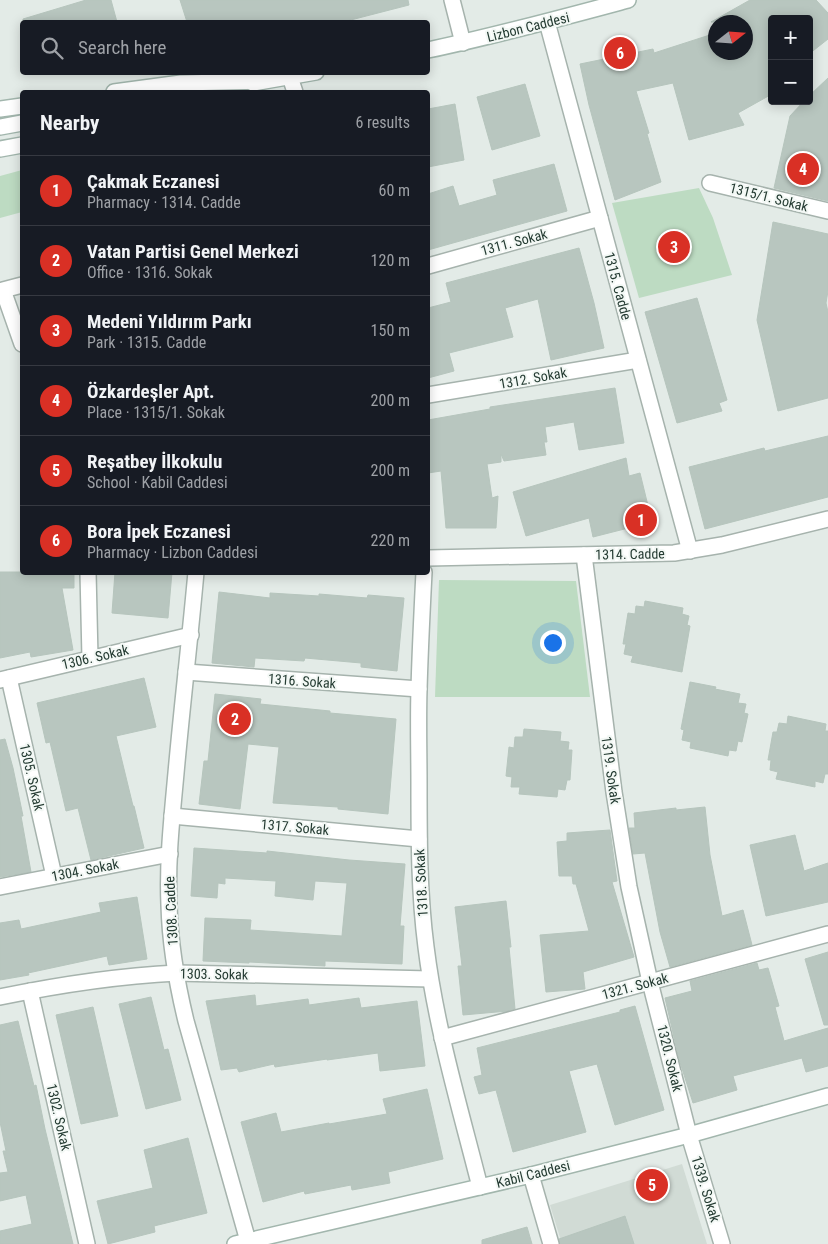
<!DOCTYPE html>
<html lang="en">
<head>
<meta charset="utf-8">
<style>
  :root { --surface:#171b24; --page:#242831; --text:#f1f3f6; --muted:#9ea1a6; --line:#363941; --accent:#d93025 }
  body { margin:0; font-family:"Roboto Condensed",sans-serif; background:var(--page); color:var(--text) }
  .controls { position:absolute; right:15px; top:15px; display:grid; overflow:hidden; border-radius:5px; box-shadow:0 2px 12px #0003 }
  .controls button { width:45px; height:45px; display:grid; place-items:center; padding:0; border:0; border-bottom:1px solid var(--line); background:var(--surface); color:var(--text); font:25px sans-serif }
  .compass { position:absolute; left:708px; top:15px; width:45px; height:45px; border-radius:50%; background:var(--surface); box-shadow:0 2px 12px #0003; rotate:73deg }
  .you { position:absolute; left:552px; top:642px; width:18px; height:18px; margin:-12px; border:4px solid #fff; border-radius:50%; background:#1a73e8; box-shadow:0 0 0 8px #1a73e833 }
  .badge { display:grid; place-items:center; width:32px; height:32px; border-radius:50%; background:var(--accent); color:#fff; font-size:16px; font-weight:700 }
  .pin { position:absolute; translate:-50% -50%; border:2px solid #fff; box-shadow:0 1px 5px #0006 }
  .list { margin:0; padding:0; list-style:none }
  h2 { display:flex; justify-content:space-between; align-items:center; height:65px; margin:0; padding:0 20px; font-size:21px }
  h2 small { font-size:16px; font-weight:400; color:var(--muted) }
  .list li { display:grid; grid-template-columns:32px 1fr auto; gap:15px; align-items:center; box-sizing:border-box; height:70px; padding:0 20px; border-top:1px solid var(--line) }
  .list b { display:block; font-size:19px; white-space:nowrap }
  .list p { margin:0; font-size:16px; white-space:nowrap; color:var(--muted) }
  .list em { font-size:16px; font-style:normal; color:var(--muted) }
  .icon { flex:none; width:28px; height:28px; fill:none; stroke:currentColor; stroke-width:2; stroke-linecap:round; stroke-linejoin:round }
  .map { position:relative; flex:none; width:828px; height:1244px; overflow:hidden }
  .search { position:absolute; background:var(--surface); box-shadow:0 2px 12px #0003; left:20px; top:20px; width:410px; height:55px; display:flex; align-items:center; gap:12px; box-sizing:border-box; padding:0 18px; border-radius:5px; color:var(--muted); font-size:19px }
  .panel { position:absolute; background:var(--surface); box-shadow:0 2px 12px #0003; left:20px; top:90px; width:410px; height:485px; border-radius:5px }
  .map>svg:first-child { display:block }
</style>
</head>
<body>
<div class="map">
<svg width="828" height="1244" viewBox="0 0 828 1244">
  <rect width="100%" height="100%" fill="#e3ebe7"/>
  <polygon fill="#d1dbd5" points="682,1164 707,1244 562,1244 550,1205"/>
  <g fill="#bddbc2">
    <polygon points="22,170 22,212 0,218 0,176"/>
    <polygon points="699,188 713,218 732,275 639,298 612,203"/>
    <polygon points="439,580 576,581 590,697 435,697"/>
  </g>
  <g fill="#b8c6bf" stroke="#b6c5bd">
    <polygon points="86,0 111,0 117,22 23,22 23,19"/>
    <polygon points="180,0 408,0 409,5 343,22 187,22"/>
    <polygon points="750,0 816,0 828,13 828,39 809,54 809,19 772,19 772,94 738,113 744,125 689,140 673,83 636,91 649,133 647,134 661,182 615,200 589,105 580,64 653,49 654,53 716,33 716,52 746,52 746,22 711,22"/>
    <polygon points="828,78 828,201 774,188 790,116 804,101 809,101 809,96"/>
    <polygon points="525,84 540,136 492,150 477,97"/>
    <polygon points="455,104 464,160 428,167 428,109"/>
    <polygon points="554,164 567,211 428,250 428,194 453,186 459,206 497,195 493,180"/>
    <polygon points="773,222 828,234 828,291 826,303 828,312 828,398 778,411 757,320"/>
    <polygon points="579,248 594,303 604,348 551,360 538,299 505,308 513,337 449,353 454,371 428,378 428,308 451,302 446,283"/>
    <polygon points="697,298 727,400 719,403 722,411 677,423 645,312"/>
    <polygon points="615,388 624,443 579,450 574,422 545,427 547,442 544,442 546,455 504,461 501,454 501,462 487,464 492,498 498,496 496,528 446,528 441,471 428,473 428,420 490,409 490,407"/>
    <polygon points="828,436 828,497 705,529 689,467 764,448 765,451"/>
    <polygon points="626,458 629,476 640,473 652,522 593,537 589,518 526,536 513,492"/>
    <polygon points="0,572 74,572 74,588 62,588 73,650 31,657 30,652 0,658"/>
    <polygon points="115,572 172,572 168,618 112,613"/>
    <polygon points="219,592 270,598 270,593 319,596 319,594 367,598 368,595 404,598 397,671 361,667 361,663 305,658 304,661 255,658 254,667 212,663"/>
    <polygon points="645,601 683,608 682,614 689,616 687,625 690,626 682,672 631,662 633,656 624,654 626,644 623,644 628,613 635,614 636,606 644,607"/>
    <polygon points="144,678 156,727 116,736 133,806 134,806 144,848 91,860 78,808 66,811 50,742 46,743 37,703"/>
    <polygon points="690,682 716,687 715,689 740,694 738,703 746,704 744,713 748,714 742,742 738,741 736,751 729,750 728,756 690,748 691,742 682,740 684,730 681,729"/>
    <polygon points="215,694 261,699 260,704 330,711 330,713 396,719 388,814 338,809 338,807 273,803 279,747 248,744 240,809 199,804 204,761 208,761"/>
    <polygon points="788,716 826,724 825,731 828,731 828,774 825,774 823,783 815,781 815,787 776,779 778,772 770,770 771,760 768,760 773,732 777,732 779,723 787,724"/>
    <polygon points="524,729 561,732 560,741 569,742 568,750 572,750 570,780 567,780 565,790 558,789 557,797 519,794 520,787 511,787 512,777 506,776 509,747 514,748 515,737 523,737"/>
    <polygon points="5,739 13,768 23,816 21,816 31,872 0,877 0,740"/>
    <polygon points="705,807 710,855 722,916 743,910 752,945 670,967 660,932 645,853 633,854 629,828 635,828 634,813 676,808 676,810"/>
    <polygon points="610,830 617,881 612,882 634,957 583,972 585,989 546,992 540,935 589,931 576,884 573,884 572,876 559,876 557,842 567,841 567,833"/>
    <polygon points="795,835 804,871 828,863 828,902 766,916 750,845"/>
    <polygon points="194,848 267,853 267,851 349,860 405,864 400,926 404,926 402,964 325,961 325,966 249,962 249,963 203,961 205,918 251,920 250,930 342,936 347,883 315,881 313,900 275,896 276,881 225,878 225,884 218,883 217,898 191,896"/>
    <polygon points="137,897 147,959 109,965 107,956 28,973 29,975 0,980 0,923 19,920 21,929 101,912 99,903"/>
    <polygon points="506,901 511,947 509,947 515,1009 508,1011 463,1015 458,966 462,966 455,907"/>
    <polygon points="828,952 828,1025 824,1025 805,959"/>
    <polygon points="757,963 759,970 768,968 779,1006 775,1007 784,1041 828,1028 828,1066 806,1072 802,1058 733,1076 737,1090 693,1103 679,1059 665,998 692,991 690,981"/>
    <polygon points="255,995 256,1006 308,999 309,1005 359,998 361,1008 417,1001 425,1066 380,1071 378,1053 327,1060 327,1059 275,1067 274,1064 239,1072 237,1068 221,1070 206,1001"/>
    <polygon points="151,997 164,1050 168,1049 181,1100 146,1109 119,1004"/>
    <polygon points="635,1006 664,1110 615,1125 597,1064 569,1071 586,1132 513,1152 496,1090 479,1094 474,1077 482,1075 477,1048 620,1012 620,1010"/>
    <polygon points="93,1007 118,1116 81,1124 56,1015"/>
    <polygon points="18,1021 34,1086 36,1085 45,1129 73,1244 0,1244 0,1231 32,1224 26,1195 0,1201 0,1173 8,1172 3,1151 6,1151 0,1122 0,1025"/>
    <polygon points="427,1089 443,1159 388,1172 390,1183 352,1190 351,1185 305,1194 304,1191 263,1202 241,1122 276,1113 281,1132 329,1123 329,1124 387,1114 383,1099"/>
    <polygon points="188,1138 207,1213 154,1226 155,1232 108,1244 97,1201 153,1188 144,1150"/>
    <polygon points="625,1216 634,1244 560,1244 559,1239"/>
    <polygon points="527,1227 532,1244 482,1244 482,1240"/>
  </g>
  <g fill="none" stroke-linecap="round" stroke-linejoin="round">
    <defs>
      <g id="minor">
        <polyline points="452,0 463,43"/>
        <polyline points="547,22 690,551"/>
        <polyline points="290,77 295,92"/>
        <polyline points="710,183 828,211"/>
        <polyline points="428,266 600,218"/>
        <polyline points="22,285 3,290 22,344"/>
        <polyline points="428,395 638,360"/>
        <polyline points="584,555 614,792 629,887 650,982 689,1135 722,1244"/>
        <polyline points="428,558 674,553 722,545 828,519"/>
        <polyline points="88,572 90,658"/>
        <path d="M 196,572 C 190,639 182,706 176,773 C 172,817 167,861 169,905 C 170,944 177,984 186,1021 L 248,1241"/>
        <path d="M 424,572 C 422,612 420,651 419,690 C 418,721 419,753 419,784 C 419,839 419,893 426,947 C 436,1028 460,1108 480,1187"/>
        <polyline points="186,672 419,689"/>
        <polyline points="9,678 54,876"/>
        <polyline points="0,680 191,635"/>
        <polyline points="172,816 419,839"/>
        <polyline points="0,887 170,854"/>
        <polyline points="30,991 87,1244"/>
        <path d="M 0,997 C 58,985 117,976 177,973 L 430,979"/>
        <polyline points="442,1038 828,934"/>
        <polyline points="531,1175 551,1244"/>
      </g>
      <g id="secondary">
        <path d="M 428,50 C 495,36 561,18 628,0"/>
        <polyline points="253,83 316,72"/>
        <polyline points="114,92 181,83 262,81"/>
        <polyline points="0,109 22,106"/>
        <polyline points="0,127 22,123"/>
        <polyline points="0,149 22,145"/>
        <polyline points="235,1244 531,1175 689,1135 828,1096"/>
      </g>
    </defs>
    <use href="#minor" stroke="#a6b3ad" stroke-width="18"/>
    <use href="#secondary" stroke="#a2b6ad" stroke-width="18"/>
    <use href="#minor" stroke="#fff" stroke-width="15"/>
    <use href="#secondary" stroke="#fff" stroke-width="15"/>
  </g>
  <g text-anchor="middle" stroke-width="4" stroke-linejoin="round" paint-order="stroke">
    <g font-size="14" fill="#243b32" stroke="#f3f8f5">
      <text transform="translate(528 27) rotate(-14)" y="5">Lizbon Caddesi</text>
      <text transform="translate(769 197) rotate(14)" y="5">1315/1. Sokak</text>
      <text transform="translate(514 242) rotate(-15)" y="5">1311. Sokak</text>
      <text transform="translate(618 286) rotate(75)" y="5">1315. Cadde</text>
      <text transform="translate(533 378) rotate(-10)" y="5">1312. Sokak</text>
      <text transform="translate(630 554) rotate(-1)" y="5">1314. Cadde</text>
      <text transform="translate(95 657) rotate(-13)" y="5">1306. Sokak</text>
      <text transform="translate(302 681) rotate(4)" y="5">1316. Sokak</text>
      <text transform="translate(611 770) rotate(82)" y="5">1319. Sokak</text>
      <text transform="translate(32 777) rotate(77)" y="5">1305. Sokak</text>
      <text transform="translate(295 827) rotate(5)" y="5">1317. Sokak</text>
      <text transform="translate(85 870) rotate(-11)" y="5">1304. Sokak</text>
      <text transform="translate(421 883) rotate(-93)" y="5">1318. Sokak</text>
      <text transform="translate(171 911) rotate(-93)" y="5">1308. Cadde</text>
      <text transform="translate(214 974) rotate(1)" y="5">1303. Sokak</text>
      <text transform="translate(635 986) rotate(-15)" y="5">1321. Sokak</text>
      <text transform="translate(670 1058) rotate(76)" y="5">1320. Sokak</text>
      <text transform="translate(59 1117) rotate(77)" y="5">1302. Sokak</text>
      <text transform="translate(533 1174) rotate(-14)" y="5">Kabil Caddesi</text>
      <text transform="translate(706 1189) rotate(73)" y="5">1339. Sokak</text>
    </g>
  </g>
</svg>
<div class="controls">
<button>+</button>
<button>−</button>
</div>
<svg class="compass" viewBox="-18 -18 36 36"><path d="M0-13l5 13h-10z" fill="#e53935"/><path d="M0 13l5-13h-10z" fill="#9ea1a6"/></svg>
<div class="you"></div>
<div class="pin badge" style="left:641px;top:520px">1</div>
<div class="pin badge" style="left:235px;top:719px">2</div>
<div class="pin badge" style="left:674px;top:247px">3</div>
<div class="pin badge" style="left:803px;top:169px">4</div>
<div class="pin badge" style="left:652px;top:1185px">5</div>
<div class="pin badge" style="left:620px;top:53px">6</div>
<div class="search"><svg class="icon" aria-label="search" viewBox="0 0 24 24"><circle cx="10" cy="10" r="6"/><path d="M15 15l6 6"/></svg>Search here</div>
<section class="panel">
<h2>Nearby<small>6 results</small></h2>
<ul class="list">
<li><span class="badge">1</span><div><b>Çakmak Eczanesi</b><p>Pharmacy · 1314. Cadde</p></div><em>60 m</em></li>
<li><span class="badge">2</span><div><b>Vatan Partisi Genel Merkezi</b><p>Office · 1316. Sokak</p></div><em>120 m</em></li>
<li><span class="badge">3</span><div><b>Medeni Yıldırım Parkı</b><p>Park · 1315. Cadde</p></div><em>150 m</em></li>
<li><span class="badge">4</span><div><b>Özkardeşler Apt.</b><p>Place · 1315/1. Sokak</p></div><em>200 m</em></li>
<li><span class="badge">5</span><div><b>Reşatbey İlkokulu</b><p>School · Kabil Caddesi</p></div><em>200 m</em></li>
<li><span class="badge">6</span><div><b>Bora İpek Eczanesi</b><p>Pharmacy · Lizbon Caddesi</p></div><em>220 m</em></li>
</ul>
</section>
</div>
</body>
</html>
